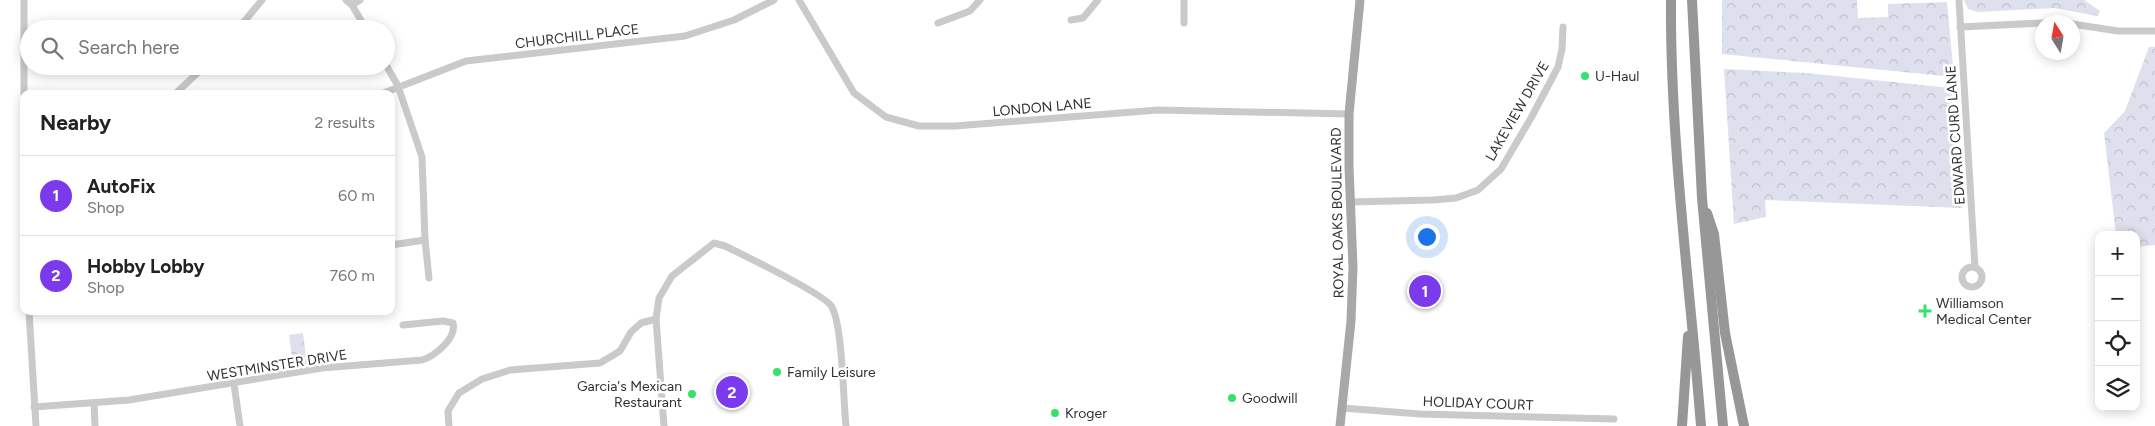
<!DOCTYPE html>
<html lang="en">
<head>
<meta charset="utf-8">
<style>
  :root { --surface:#fff; --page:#f2f2f2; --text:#222; --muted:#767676; --line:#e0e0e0; --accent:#7c3aed }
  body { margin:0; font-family:Figtree,sans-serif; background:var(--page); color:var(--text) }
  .controls { position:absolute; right:15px; bottom:15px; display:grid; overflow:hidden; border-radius:10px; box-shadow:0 2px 12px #0003 }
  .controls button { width:45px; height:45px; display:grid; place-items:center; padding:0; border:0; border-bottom:1px solid var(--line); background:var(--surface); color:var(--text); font:25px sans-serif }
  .compass { position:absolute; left:2035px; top:15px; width:45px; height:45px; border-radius:50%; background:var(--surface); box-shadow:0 2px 12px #0003; rotate:349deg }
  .you { position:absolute; left:1426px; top:236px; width:18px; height:18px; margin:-12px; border:4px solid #fff; border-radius:50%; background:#1a73e8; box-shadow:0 0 0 8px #1a73e833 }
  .badge { display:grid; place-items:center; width:32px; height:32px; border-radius:50%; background:var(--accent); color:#fff; font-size:16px; font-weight:700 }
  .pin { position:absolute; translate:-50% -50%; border:2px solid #fff; box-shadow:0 1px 5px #0006 }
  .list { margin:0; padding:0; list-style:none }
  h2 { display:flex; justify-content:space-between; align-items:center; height:65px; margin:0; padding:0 20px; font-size:21px }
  h2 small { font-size:16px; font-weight:400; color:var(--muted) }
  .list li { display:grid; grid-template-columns:32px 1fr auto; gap:15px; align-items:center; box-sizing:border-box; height:80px; padding:0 20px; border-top:1px solid var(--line) }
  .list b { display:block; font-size:19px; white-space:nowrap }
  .list p { margin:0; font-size:16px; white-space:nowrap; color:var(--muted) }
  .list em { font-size:16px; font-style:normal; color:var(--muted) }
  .icon { flex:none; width:28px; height:28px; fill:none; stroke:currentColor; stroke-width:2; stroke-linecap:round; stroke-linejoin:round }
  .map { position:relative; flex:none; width:2155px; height:426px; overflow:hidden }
  .search { position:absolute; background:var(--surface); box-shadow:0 2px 12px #0003; left:20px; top:20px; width:375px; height:55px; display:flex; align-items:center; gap:12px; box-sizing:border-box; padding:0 18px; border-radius:28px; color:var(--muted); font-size:19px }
  .panel { position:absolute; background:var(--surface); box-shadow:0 2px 12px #0003; left:20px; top:90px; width:375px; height:225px; border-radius:10px }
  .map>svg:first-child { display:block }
</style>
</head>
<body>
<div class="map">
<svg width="2155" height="426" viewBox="0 0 2155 426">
  <defs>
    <pattern id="forest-crowns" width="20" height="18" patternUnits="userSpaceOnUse" patternTransform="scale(1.25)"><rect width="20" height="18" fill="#dee1ed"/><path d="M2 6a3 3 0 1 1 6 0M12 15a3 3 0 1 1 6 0" fill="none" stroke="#bfc1cc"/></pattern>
  </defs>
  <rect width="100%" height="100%" fill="#fff"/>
  <g fill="url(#forest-crowns)">
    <polygon points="1722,0 1857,0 1858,18 1888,17 1888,4 1947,2 1954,77 1722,54"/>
    <polygon points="1964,0 2084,0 2100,11 2098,16 2054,8 1978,12 1968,9"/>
    <polygon points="2149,47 2155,47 2155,245 2136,247 2136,235 2116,235 2104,133 2125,111"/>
    <polygon points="1724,69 1806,73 1951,88 1962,208 1765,200 1766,217 1734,224"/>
    <polygon points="303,333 307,364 293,366 289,335"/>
  </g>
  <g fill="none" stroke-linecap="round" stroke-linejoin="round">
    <g stroke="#cacaca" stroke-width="7">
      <polyline points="24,0 24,94"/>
      <polyline points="346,0 352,5 366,29"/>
      <polyline points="799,0 854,93 886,117 919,126 955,126 1158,110 1349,114"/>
      <polyline points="1184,0 1184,23"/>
      <polyline points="1959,0 1975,267"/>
      <polyline points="352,5 360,0"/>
      <polyline points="1071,20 1083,18 1098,0"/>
      <polyline points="938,23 970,11 980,0"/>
      <polyline points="2072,24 2118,31 2155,31"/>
      <polyline points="1960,27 2062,22"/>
      <polyline points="238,29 262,0"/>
      <polyline points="386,65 398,86 422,157 425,240 429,278"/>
      <polyline points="175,94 205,66"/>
      <polyline points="381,94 466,61 685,36 734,20 774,0"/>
      <polyline points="1350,202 1433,200 1456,198 1478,190 1501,169 1531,118 1558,67 1562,49 1563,27"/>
      <polyline points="391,245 425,240"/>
      <circle cx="1972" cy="277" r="10"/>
      <polyline points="29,311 36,426"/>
      <polyline points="234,384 240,426"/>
      <polyline points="94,403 95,426"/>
      <path d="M 34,407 L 129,400 L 322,368 L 422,360 C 435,356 457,338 453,323 L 443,321 L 403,325"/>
      <polyline points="1342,408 1420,414 1614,419"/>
      <polyline points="449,426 448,411 459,393 482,379 510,370 600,363 620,351 631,332 641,323 656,319"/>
      <path d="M 664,426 L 656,319 L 659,298 L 672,276 L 714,243 L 725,246 C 743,255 825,294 832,307 C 843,329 843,399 846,426"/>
    </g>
    <polyline stroke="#a8a8a8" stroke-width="9" points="1340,426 1351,321 1353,267 1349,167 1349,114 1360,0"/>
    <g stroke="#979797" stroke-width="10">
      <path d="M 1671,0 C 1670,142 1690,285 1701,426"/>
      <polyline points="1692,0 1702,198 1723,426"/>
      <polyline points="1707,213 1714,234 1725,333 1744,426"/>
      <polyline points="1682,426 1688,336"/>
    </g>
  </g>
  <g fill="#36e36a" stroke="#fff" stroke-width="2">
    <circle cx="1585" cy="76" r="5"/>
    <path d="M1922.5 303.5h5v5h5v5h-5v5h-5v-5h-5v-5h5z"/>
    <circle cx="777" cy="372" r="5"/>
    <circle cx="692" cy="394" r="5"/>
    <circle cx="1232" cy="398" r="5"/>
    <circle cx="1055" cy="413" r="5"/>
  </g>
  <g text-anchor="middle" stroke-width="5" stroke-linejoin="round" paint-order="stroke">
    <g font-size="14" fill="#303030" stroke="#fff">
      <text transform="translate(577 36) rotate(-7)" y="5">CHURCHILL PLACE</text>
      <text transform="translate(1042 107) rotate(-5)" y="5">LONDON LANE</text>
      <text transform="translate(1517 111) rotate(-60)" y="5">LAKEVIEW DRIVE</text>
      <text transform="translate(1955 135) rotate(-94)" y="5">EDWARD CURD LANE</text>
      <text transform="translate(1337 213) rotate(-91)" y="5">ROYAL OAKS BOULEVARD</text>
      <text transform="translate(277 365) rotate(-9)" y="5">WESTMINSTER DRIVE</text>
      <text transform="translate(1478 403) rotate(2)" y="5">HOLIDAY COURT</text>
    </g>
    <g font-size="14" fill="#303030" stroke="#fff" text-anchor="start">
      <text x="1595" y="81">U-Haul</text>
      <text x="1936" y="308">Williamson<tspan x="1936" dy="16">Medical Center</tspan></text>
      <text x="787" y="377">Family Leisure</text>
      <text x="682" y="391" text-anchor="end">Garcia's Mexican<tspan x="682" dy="16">Restaurant</tspan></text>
      <text x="1242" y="403">Goodwill</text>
      <text x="1065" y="418">Kroger</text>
    </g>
  </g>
</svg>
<div class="controls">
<button>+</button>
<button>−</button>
<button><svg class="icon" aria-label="locate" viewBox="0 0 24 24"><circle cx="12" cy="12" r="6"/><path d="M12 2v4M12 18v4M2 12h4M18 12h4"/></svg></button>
<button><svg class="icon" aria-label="layers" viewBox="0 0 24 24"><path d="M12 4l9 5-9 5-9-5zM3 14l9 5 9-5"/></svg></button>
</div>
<svg class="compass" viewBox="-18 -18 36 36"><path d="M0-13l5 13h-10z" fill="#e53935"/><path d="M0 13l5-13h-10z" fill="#767676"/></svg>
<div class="you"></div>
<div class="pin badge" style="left:1425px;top:291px">1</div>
<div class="pin badge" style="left:732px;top:392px">2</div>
<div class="search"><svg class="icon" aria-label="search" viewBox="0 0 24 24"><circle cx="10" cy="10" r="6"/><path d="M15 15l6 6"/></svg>Search here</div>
<section class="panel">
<h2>Nearby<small>2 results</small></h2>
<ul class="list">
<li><span class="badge">1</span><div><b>AutoFix</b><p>Shop</p></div><em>60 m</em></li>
<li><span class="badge">2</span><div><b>Hobby Lobby</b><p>Shop</p></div><em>760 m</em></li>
</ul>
</section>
</div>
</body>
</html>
